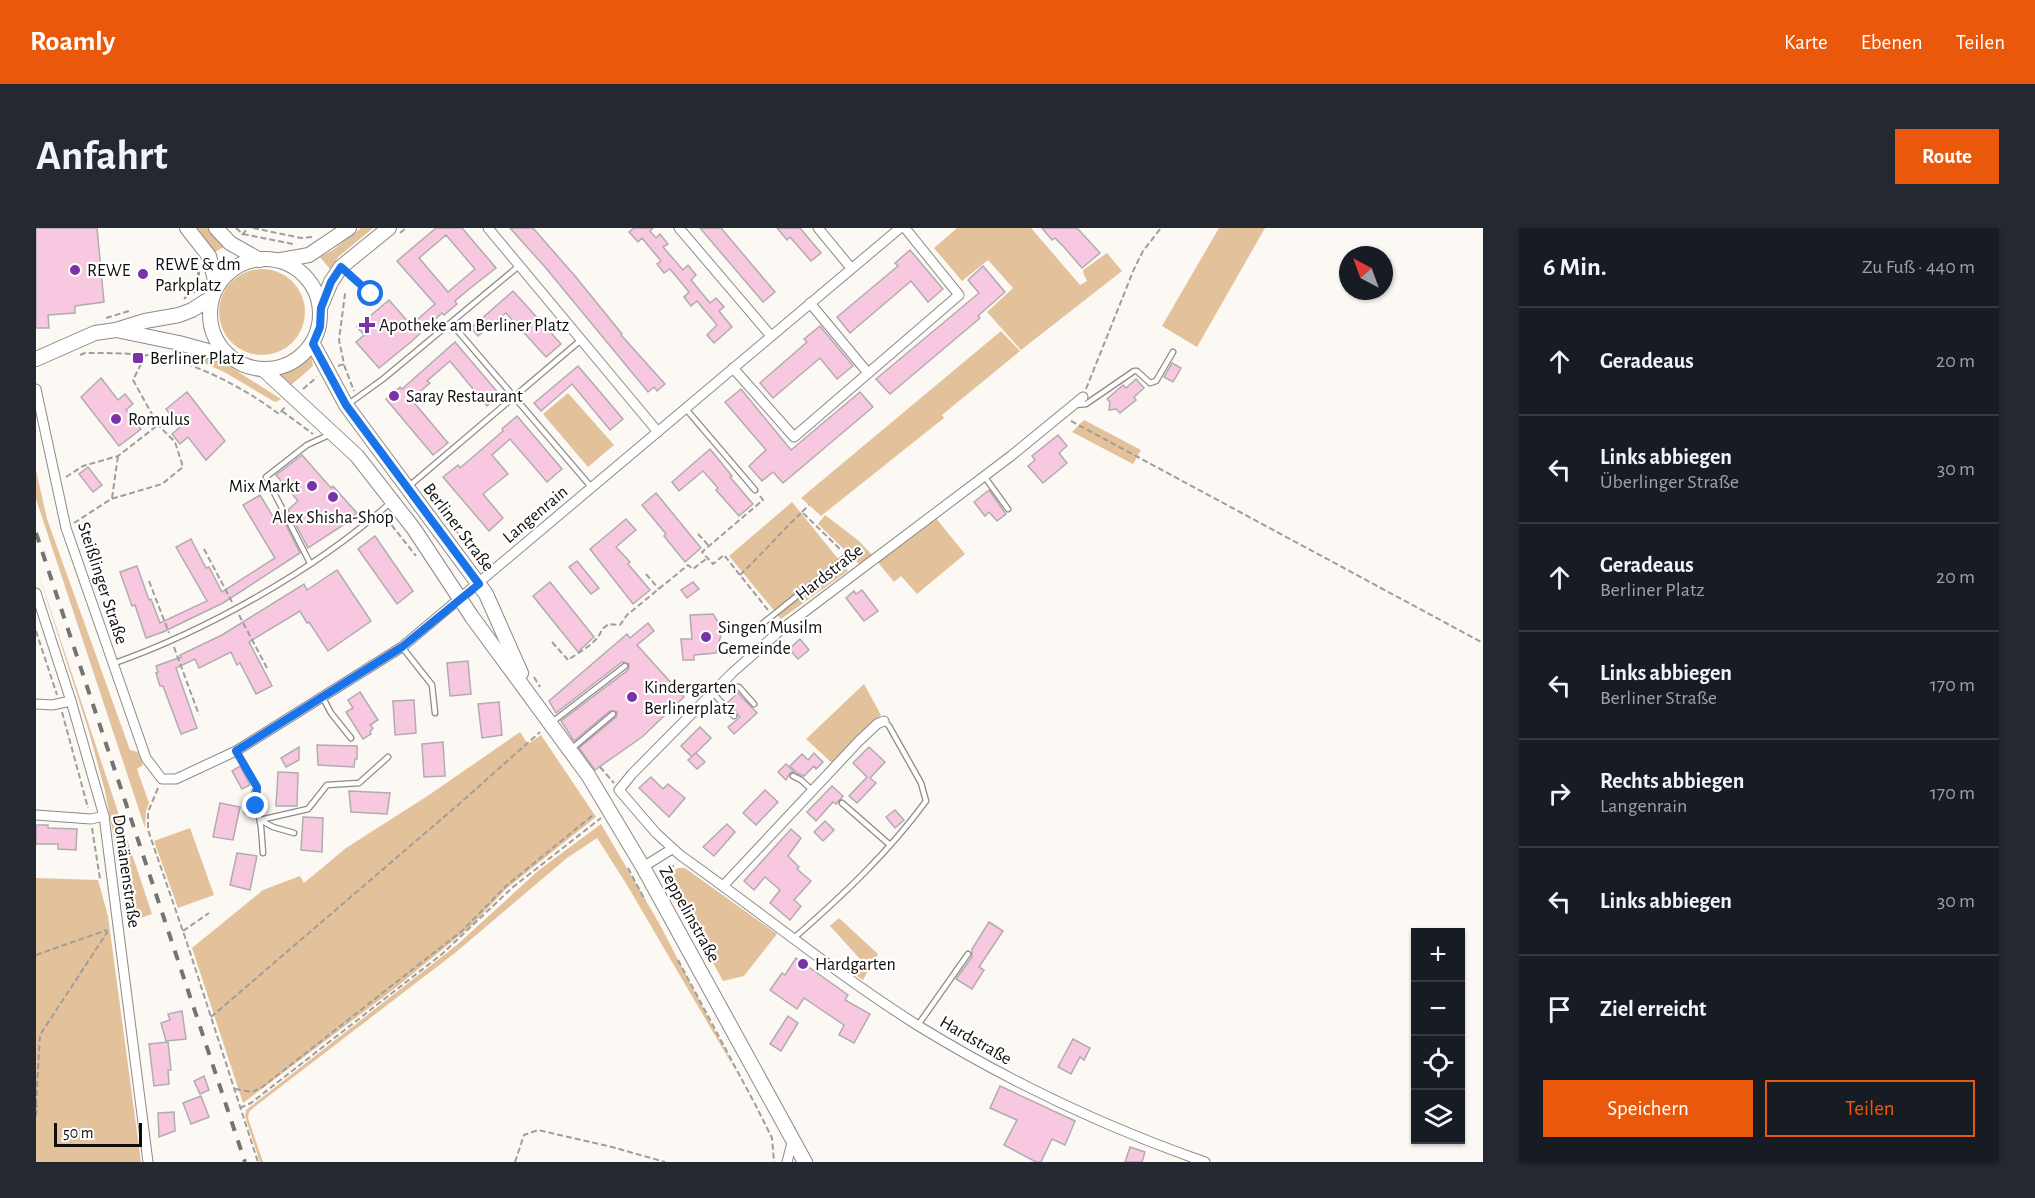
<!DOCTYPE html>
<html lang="de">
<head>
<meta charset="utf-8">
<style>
  :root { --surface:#171b24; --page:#242831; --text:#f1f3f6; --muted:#9ea1a6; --line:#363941; --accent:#ea580c }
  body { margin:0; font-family:"Alegreya Sans",sans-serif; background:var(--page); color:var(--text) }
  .controls { position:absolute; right:18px; bottom:18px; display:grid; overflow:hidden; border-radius:0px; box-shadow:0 2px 4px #0004 }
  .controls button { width:54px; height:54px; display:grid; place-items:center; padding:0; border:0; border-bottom:2px solid var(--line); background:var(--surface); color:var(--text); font:30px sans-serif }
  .compass { position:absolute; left:1303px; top:18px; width:54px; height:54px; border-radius:50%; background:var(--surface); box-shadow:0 2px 4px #0004; rotate:319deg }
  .scale { position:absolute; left:18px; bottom:15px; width:88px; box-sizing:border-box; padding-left:6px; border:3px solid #0f0e0d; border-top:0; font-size:16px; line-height:21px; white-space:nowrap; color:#0f0e0d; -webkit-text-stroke:4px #fff; paint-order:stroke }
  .stop { position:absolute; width:18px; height:18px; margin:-14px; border:4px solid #1a73e8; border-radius:50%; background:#fff }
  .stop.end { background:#1a73e8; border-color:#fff; box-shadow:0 2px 6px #0008 }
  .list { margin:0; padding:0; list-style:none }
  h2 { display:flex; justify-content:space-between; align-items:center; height:78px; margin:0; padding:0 24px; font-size:26px }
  h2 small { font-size:20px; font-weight:400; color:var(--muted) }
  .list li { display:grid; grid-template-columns:39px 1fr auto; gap:18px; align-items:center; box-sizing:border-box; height:108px; padding:0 24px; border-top:2px solid var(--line) }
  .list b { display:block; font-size:22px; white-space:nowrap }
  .list p { margin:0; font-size:20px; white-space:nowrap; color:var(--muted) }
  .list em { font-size:20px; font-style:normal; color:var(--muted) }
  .actions { display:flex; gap:12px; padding:18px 24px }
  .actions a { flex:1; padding:14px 0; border:2px solid var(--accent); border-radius:0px; text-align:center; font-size:21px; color:var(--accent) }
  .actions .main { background:var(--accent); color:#fff }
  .icon { flex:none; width:33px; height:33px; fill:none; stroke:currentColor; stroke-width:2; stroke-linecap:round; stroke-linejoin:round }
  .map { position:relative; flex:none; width:1447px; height:934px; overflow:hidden; border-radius:0px }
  header { display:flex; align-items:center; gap:36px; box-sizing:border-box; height:84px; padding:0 30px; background:var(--accent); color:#fff }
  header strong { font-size:28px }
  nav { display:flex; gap:33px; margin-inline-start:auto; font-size:21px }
  .intro { display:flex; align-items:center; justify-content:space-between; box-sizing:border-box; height:144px; padding:0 36px }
  h1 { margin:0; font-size:42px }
  .button { padding:15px 27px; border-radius:0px; background:var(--accent); color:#fff; font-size:21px; font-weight:700 }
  main { display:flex; gap:36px; padding:0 36px }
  aside { flex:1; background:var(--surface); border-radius:0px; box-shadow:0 2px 4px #0004 }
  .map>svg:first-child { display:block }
</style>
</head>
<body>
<header>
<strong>Roamly</strong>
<nav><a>Karte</a><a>Ebenen</a><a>Teilen</a></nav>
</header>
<div class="intro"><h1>Anfahrt</h1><a class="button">Route</a></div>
<main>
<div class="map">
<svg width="1447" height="934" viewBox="0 0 1447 934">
  <rect width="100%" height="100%" fill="#fcf9f5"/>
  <g fill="#e3c19a">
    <polygon points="161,0 171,0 189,18 179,24"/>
    <polygon points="325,0 337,0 302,29 294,41 284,29 297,22"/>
    <polygon points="921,0 995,0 1044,57 1051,53 1048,47 1047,42 1071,25 1086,43 985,122 951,84 977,60 952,32 926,53 898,20"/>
    <polygon points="1183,0 1229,0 1161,119 1126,98"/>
    <circle cx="226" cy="84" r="43"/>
    <polygon points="965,103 984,123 906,187 908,190 785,288 765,270"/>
    <polygon points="151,123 193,138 245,171 240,174 237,173 190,145 151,127"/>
    <polygon points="275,126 277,138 254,158 240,147 260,140"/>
    <polygon points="532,165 578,217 552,239 507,186"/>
    <polygon points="1048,192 1105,222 1097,236 1036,204"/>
    <polygon points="0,242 11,291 94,522 102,524 107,537 101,541 113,575 110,583 109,600 0,271"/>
    <polygon points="756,274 812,343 745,391 693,328"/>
    <polygon points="789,287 823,313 836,327 823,336 782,296"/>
    <polygon points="899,289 929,326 881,366 865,348 858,354 841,333"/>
    <polygon points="0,338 116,686 94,694 69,563 53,504"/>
    <polygon points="828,456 845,487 797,536 770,511"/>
    <polygon points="484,504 492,516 505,507 560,589 471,660 434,699 358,761 207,875 156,720 227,662 264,648 268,655 310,620 393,567"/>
    <polygon points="565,596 623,695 701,845 591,657 561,610 531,630 419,725 217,880 213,884 212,890 227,934 224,934 209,888 210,882 422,716 503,642"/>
    <polygon points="154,600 178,667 142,680 118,613"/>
    <polygon points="642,640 649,640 741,706 708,748 687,753 630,650 631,646"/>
    <polygon points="0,650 62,652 72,688 105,934 0,934"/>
    <polygon points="803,690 842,726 827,752 816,745 825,732 794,698"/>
  </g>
  <g fill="#f8c8e1" stroke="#b1acae" stroke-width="1.5" fill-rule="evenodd">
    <polygon points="0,0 61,0 68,74 39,78 39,85 12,87 13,100 0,100"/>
    <path d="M 400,0 L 426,0 L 460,40 L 432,62 L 419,73 L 421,76 L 408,87 L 406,85 L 375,114 L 343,140 L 320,114 L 328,107 L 321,99 L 353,72 L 375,97 L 399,76 L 361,33 ZM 410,7 L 439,41 L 412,64 L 383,30 Z"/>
    <polygon points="474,0 497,0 539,48 586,106 585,107 629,156 621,163 618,159 612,164 509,39"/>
    <polygon points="598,0 617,0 614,3 620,10 624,6 632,16 627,19 647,42 652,37 660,47 655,52 674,75 680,70 688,79 683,83 696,99 678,115 671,107 681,97 661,73 655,78 648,69 653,64 634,41 628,45 621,36 625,33 606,10 602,14 593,4"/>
    <polygon points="664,0 685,0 739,64 727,74"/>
    <polygon points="741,0 764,0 785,25 775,33 754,9 751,12"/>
    <polygon points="1006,0 1041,0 1064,25 1046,40 1028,19 1019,10 1016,12"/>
    <polygon points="874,22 907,61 892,74 875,53 814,105 801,89 862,38 859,35"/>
    <polygon points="947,38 969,64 942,88 944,90 854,166 840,151 943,65 932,52"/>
    <polygon points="477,63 525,116 510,129 470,85 442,108 435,100"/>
    <polygon points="784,98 817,138 801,151 784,130 737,170 724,155 771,114 768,111"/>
    <polygon points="419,114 464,167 451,178 414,133 391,153 394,155 375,171 412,215 397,227 350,171 364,159 366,161"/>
    <polygon points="1136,135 1145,140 1137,154 1128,149"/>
    <polygon points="542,138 587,191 574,202 536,156 505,183 498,175"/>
    <polygon points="65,150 82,172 89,166 97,176 90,182 105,201 83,218 45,169"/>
    <polygon points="1100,151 1108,160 1098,169 1100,172 1084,185 1080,181 1073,182 1074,174 1071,171 1087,157 1090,160"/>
    <polygon points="705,161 755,222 824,164 837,179 747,255 737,244 726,253 713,238 730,222 689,174"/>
    <polygon points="151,164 189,213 170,232 152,209 144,216 136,206 144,199 130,181"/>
    <polygon points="481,188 526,241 511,254 474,211 456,227 472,246 447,266 467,290 453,303 407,249 422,237 424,240 467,203 466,201"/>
    <polygon points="1022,207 1031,218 1023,225 1031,235 1007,255 992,238 999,232 996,228"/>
    <polygon points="674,221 696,248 694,249 717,276 703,288 680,262 682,260 667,243 643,263 636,254"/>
    <polygon points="266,227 295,260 297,258 321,285 306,298 272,320 252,282 262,273 240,247"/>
    <polygon points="52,239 66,257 57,264 43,246"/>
    <polygon points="953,262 970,286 961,293 953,284 949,288 938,274"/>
    <polygon points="620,265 665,320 649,334 628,308 630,306 606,277"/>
    <polygon points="224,267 239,292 245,287 264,325 187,375 127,404 110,410 99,377 96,378 84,344 101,338 113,372 115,371 124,395 171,373 140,319 155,311 170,340 173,339 186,364 239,330 207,277"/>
    <polygon points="590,291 600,302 580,319 594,334 592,336 614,362 597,376 554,321"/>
    <polygon points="339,308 377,363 361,376 322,321"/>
    <polygon points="541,333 563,360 555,366 533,339"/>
    <polygon points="301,342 335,393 292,423 273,394 271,395 264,383 213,414 236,458 220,466 204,435 201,437 195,424 163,440 159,431 140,440 161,500 145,506 127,458 124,458 120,445 122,444 120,438 145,429 144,427 186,407 268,356 271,362"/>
    <polygon points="514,354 558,409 542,424 497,368"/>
    <polygon points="657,354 663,361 651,370 645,362"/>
    <polygon points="826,362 842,383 828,393 810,370 818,363 820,366"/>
    <polygon points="677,386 682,394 685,407 680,425 658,427 658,432 647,432 645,411 656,411 654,387"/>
    <polygon points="612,395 618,403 601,417 648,469 606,509 559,542 543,520 580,489 581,484 574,483 538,513 525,493 592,442 593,436 586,434 520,485 513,473 591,406 594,410"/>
    <polygon points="764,411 773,422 762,431 753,421"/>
    <polygon points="432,433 435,466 414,468 411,435"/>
    <polygon points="324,464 342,492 334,497 337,500 334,504 335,506 327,511 310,484 317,480 312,472"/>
    <polygon points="702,465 721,485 698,506 692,499 704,489 692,474"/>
    <polygon points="378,472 380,505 359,507 357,473"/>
    <polygon points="463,474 466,507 446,510 442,476"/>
    <polygon points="664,499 675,510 656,529 645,518"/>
    <polygon points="407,514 409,548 388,549 386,516"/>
    <polygon points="281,517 321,518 321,531 319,531 318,539 282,537"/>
    <polygon points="263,519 263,532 250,539 245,530"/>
    <polygon points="833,519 849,534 834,550 840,555 821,575 813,568 831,549 817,535"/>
    <polygon points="660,525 669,534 661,541 652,532"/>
    <polygon points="778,525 787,534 780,541 778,538 768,548 761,545 754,538 766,526 772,532"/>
    <polygon points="750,536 758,544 754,545 750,552 742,544"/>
    <polygon points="204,538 214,557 206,561 196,543"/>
    <polygon points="242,544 262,545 261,578 240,578"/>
    <polygon points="615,549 627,561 632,556 649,570 633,589 603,560"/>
    <polygon points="796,558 807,568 800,576 797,574 780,593 771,584"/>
    <polygon points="729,562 742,574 720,597 707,585"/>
    <polygon points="313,563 354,565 351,586 315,584"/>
    <polygon points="184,575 204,579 197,612 177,609"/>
    <polygon points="859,582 868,592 859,600 850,589"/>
    <polygon points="267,589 287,590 286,624 265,622"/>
    <polygon points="789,593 798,602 787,613 778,604"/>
    <polygon points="691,596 699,604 678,628 667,619"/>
    <polygon points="0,597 12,597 12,600 41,601 40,622 22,621 22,616 0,616"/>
    <polygon points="755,601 765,610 752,628 763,639 761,641 775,653 758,672 765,678 754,692 734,675 744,662 729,649 718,662 708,653"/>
    <polygon points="201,625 221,628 214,662 194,657"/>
    <polygon points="953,694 967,703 943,739 948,742 936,761 920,751 936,729 936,721"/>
    <polygon points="760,730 812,767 809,772 834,786 818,815 803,807 808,797 768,770 761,781 734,762 746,745 749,747"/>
    <polygon points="146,783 150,811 130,813 125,795 134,792 132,786"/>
    <polygon points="752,788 762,795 745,823 734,816"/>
    <polygon points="1037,811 1054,820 1048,832 1044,829 1035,846 1022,839"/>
    <polygon points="132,814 135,842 132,842 133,856 118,858 113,816"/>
    <polygon points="168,848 173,862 164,866 158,853"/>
    <polygon points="964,858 1039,893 1029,917 1016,911 1005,934 1000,934 968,917 981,892 954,880"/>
    <polygon points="165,868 173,889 155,896 147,875"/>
    <polygon points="138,884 139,903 123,909 122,885"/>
    <polygon points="1094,919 1109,924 1106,934 1089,934"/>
  </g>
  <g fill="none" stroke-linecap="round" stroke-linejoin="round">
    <defs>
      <g id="lane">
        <polyline points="307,41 335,66"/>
        <polyline points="415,95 556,260"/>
        <polyline points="311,177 347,151 484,37"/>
        <polyline points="1039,177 1050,176 1098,143 1101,143 1114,155 1120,153 1137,124"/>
        <polyline points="650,181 719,262"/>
        <polyline points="948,248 972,281"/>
        <polyline points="372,259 546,111"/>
        <polyline points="274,335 230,249 271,217 295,206"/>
        <polyline points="726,396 811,328"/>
        <polyline points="366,419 396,457 399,485"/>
        <path d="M 76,436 C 170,403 281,341 355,274"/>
        <polyline points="684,458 703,459 718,476"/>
        <polyline points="677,465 698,488"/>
        <polyline points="287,470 295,485 315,510"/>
        <polyline points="515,495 589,438"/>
        <polyline points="540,517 577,486"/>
        <polyline points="200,523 221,559 221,578 225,599 227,625"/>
        <polyline points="757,548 765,552 776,562"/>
        <polyline points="806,575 854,617"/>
        <polyline points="211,583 219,563"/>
        <polyline points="224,592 272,581 291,557 323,555 352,529"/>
        <polyline points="224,592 237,599 258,605"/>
        <path d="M 758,710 C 806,668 853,624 890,573 L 885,555 L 853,498 L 848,493"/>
        <polyline points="882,797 932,726"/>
      </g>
      <g id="street">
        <polyline points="452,0 622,204"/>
        <polyline points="643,0 735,108"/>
        <polyline points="782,0 815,40"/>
        <polyline points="774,75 832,145"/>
        <polyline points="697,140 758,209 923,67 869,0"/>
        <polyline points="0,161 30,300 110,530 126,551 140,551 200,523 366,419 864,0"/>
        <path d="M 1047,169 L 975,228 L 747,400 L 696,445 L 596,546 L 583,562 L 620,605 L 644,627 C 723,683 799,745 881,797 C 972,853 1069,899 1169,934"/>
        <polyline points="0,365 35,473 68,588 112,934"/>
        <polyline points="0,476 16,477 35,473"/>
        <polyline points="0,587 55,591 68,588"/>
        <polyline points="607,639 636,621"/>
        <polyline points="687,658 822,514 841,496 848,493"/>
        <polyline points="751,934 757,911"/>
      </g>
      <g id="secondary">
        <polyline points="151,0 173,28 180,56"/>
        <polyline points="180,0 194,15 224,32"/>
        <circle cx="229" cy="86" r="55"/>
        <polyline points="245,32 273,27 313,0"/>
        <polyline points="284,80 295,54 305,39 353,0"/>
        <polyline points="80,102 143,115 194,129"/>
        <polyline points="277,116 310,177 450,366 485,445"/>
        <polyline points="0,131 59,105 80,102 109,93 143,87 156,82 175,70"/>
        <polyline points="228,142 321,228 378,301 436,389 552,547 607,639 769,934"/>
      </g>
    </defs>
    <use href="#lane" stroke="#8d8a87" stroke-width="7"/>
    <use href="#street" stroke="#8d8a87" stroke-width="11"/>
    <use href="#secondary" stroke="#8d8a87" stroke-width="16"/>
    <g stroke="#a09e9b" stroke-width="2" stroke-dasharray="6 3" stroke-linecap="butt">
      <polyline points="200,0 207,6 257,16"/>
      <polyline points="217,0 265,10 276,9"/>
      <polyline points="364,5 370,0"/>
      <polyline points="206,7 212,0"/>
      <polyline points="158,65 163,57 163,43"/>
      <polyline points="148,71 162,56 162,38"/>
      <polyline points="70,90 93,83"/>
      <path d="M 44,127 L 49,125 C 69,125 89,125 109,127 C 155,131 207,159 243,186 L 250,178"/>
      <polyline points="308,137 318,163"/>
      <polyline points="302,138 308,136 303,112 309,66 306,64"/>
      <polyline points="267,161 281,149"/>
      <polyline points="1050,161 1098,41 1107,23 1125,0"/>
      <polyline points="246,183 277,206"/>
      <polyline points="1035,193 1447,415"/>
      <polyline points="30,249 47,238 82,228 122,197 97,152 109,128"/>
      <polyline points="724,268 727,272 666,324 677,336 688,327 732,382"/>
      <polyline points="76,270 82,228"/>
      <polyline points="766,284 773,277"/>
      <polyline points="350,290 380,328"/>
      <polyline points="413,293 447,339"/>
      <polyline points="38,295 75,271 126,256 147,239 139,214 122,197"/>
      <polyline points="662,306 673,318"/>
      <polyline points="168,321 196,374"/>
      <polyline points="610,346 623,361"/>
      <path d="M 704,347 C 726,326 745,304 766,284 L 805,322"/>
      <polyline points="113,353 133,405"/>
      <polyline points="203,387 231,440"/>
      <polyline points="0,403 21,467"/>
      <path d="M 516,414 L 532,432 C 543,424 562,415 566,401 L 573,396 L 584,397 L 591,387 L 652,337 L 657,341 L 670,331"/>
      <polyline points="138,419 163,487"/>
      <polyline points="498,449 504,459"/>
      <polyline points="26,484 52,580"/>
      <polyline points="564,539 578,555"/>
      <polyline points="122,560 112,584 112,602 151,715 222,934"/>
      <polyline points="56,600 64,651"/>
      <polyline points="592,640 609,672"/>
      <polyline points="625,645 641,636"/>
      <polyline points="147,703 173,685"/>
      <polyline points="0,727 71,702"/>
      <polyline points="642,732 720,878 736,910 738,934"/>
      <polyline points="175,789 423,576 504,504"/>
      <polyline points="199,861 216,864 225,860 427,702 470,658 557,587"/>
      <polyline points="0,877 4,807 72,703"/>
      <polyline points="204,880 215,875 406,726 477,659 565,590"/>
      <polyline points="0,888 1,877"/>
      <polyline points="479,934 488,907 502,902 576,919 629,934"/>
    </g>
    <use href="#lane" stroke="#fff" stroke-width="4.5"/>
    <use href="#street" stroke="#fff" stroke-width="9"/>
    <use href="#secondary" stroke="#fff" stroke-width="14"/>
    <polyline stroke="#767472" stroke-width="4" stroke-dasharray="10 10" stroke-linecap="butt" points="0,305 209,934"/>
  </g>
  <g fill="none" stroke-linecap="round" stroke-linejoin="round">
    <polyline stroke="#1a73e8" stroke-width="8" points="220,578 221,559 200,523 366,419 443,356 310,177 277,116 284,99 285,80 295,54 305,39 335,66"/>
  </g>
  <g fill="#7a33a7" stroke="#fff" stroke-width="2">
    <circle cx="39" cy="42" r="6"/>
    <circle cx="107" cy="46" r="6"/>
    <path d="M328 88h6v6h6v6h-6v6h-6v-6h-6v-6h6z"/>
    <rect x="96" y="124" width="12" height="12" rx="3"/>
    <circle cx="358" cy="168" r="6"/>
    <circle cx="80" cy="191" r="6"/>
    <circle cx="276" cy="258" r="6"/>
    <circle cx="297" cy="269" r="6"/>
    <circle cx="670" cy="409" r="6"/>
    <circle cx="596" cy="469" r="6"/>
    <circle cx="767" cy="736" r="6"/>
  </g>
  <g text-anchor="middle" stroke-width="4.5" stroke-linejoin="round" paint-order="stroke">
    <g font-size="18" fill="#0f0e0d" stroke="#fff" text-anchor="start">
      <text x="119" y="42">REWE &amp; dm<tspan x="119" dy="21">Parkplatz</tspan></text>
      <text x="51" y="48">REWE</text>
      <text x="343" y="103">Apotheke am Berliner Platz</text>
      <text x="114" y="136">Berliner Platz</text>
      <text x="370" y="174">Saray Restaurant</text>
      <text x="92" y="197">Romulus</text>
      <text x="264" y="264" text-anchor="end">Mix Markt</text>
      <text x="297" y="295" text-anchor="middle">Alex Shisha-Shop</text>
      <text x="682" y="405">Singen Musilm<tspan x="682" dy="21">Gemeinde</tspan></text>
      <text x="608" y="465">Kindergarten<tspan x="608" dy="21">Berlinerplatz</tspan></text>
      <text x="779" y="742">Hardgarten</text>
    </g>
    <g font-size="18" fill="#0f0e0d" stroke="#fff">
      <text transform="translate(499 286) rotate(-40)" y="6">Langenrain</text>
      <text transform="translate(423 299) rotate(53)" y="6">Berliner Straße</text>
      <text transform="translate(793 344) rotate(-38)" y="6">Hardstraße</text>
      <text transform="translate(67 355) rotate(72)" y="6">Steißlinger Straße</text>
      <text transform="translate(91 643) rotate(82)" y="6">Domänenstraße</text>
      <text transform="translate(654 686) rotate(61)" y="6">Zeppelinstraße</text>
      <text transform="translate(940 812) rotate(30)" y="6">Hardstraße</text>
    </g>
  </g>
</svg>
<div class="controls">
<button>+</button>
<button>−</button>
<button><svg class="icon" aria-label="locate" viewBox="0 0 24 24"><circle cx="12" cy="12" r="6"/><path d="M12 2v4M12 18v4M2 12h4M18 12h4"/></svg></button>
<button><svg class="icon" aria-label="layers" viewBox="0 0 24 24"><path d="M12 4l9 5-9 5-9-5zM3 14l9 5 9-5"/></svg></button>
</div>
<svg class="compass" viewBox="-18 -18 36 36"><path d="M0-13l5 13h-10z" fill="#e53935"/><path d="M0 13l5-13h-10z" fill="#9ea1a6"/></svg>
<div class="scale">50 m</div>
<div class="stop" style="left:335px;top:66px"></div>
<div class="stop end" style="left:220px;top:578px"></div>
</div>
<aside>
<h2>6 Min.<small>Zu Fuß · 440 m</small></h2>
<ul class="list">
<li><svg class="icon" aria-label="ahead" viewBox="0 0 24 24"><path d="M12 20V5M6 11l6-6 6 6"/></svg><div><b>Geradeaus</b></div><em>20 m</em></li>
<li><svg class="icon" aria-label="left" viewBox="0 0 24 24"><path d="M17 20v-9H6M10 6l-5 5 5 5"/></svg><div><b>Links abbiegen</b><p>Überlinger Straße</p></div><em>30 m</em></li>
<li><svg class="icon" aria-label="ahead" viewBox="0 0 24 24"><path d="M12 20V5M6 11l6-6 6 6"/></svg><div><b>Geradeaus</b><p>Berliner Platz</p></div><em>20 m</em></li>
<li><svg class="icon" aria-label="left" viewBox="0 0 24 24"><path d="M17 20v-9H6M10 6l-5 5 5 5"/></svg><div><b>Links abbiegen</b><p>Berliner Straße</p></div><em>170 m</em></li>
<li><svg class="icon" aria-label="right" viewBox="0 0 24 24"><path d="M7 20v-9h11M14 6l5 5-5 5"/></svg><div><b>Rechts abbiegen</b><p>Langenrain</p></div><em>170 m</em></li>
<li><svg class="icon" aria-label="left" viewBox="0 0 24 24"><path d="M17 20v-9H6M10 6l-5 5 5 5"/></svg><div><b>Links abbiegen</b></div><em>30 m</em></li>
<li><svg class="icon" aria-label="arrive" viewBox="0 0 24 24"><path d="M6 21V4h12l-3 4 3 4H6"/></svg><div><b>Ziel erreicht</b></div></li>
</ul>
<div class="actions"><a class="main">Speichern</a><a>Teilen</a></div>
</aside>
</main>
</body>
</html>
